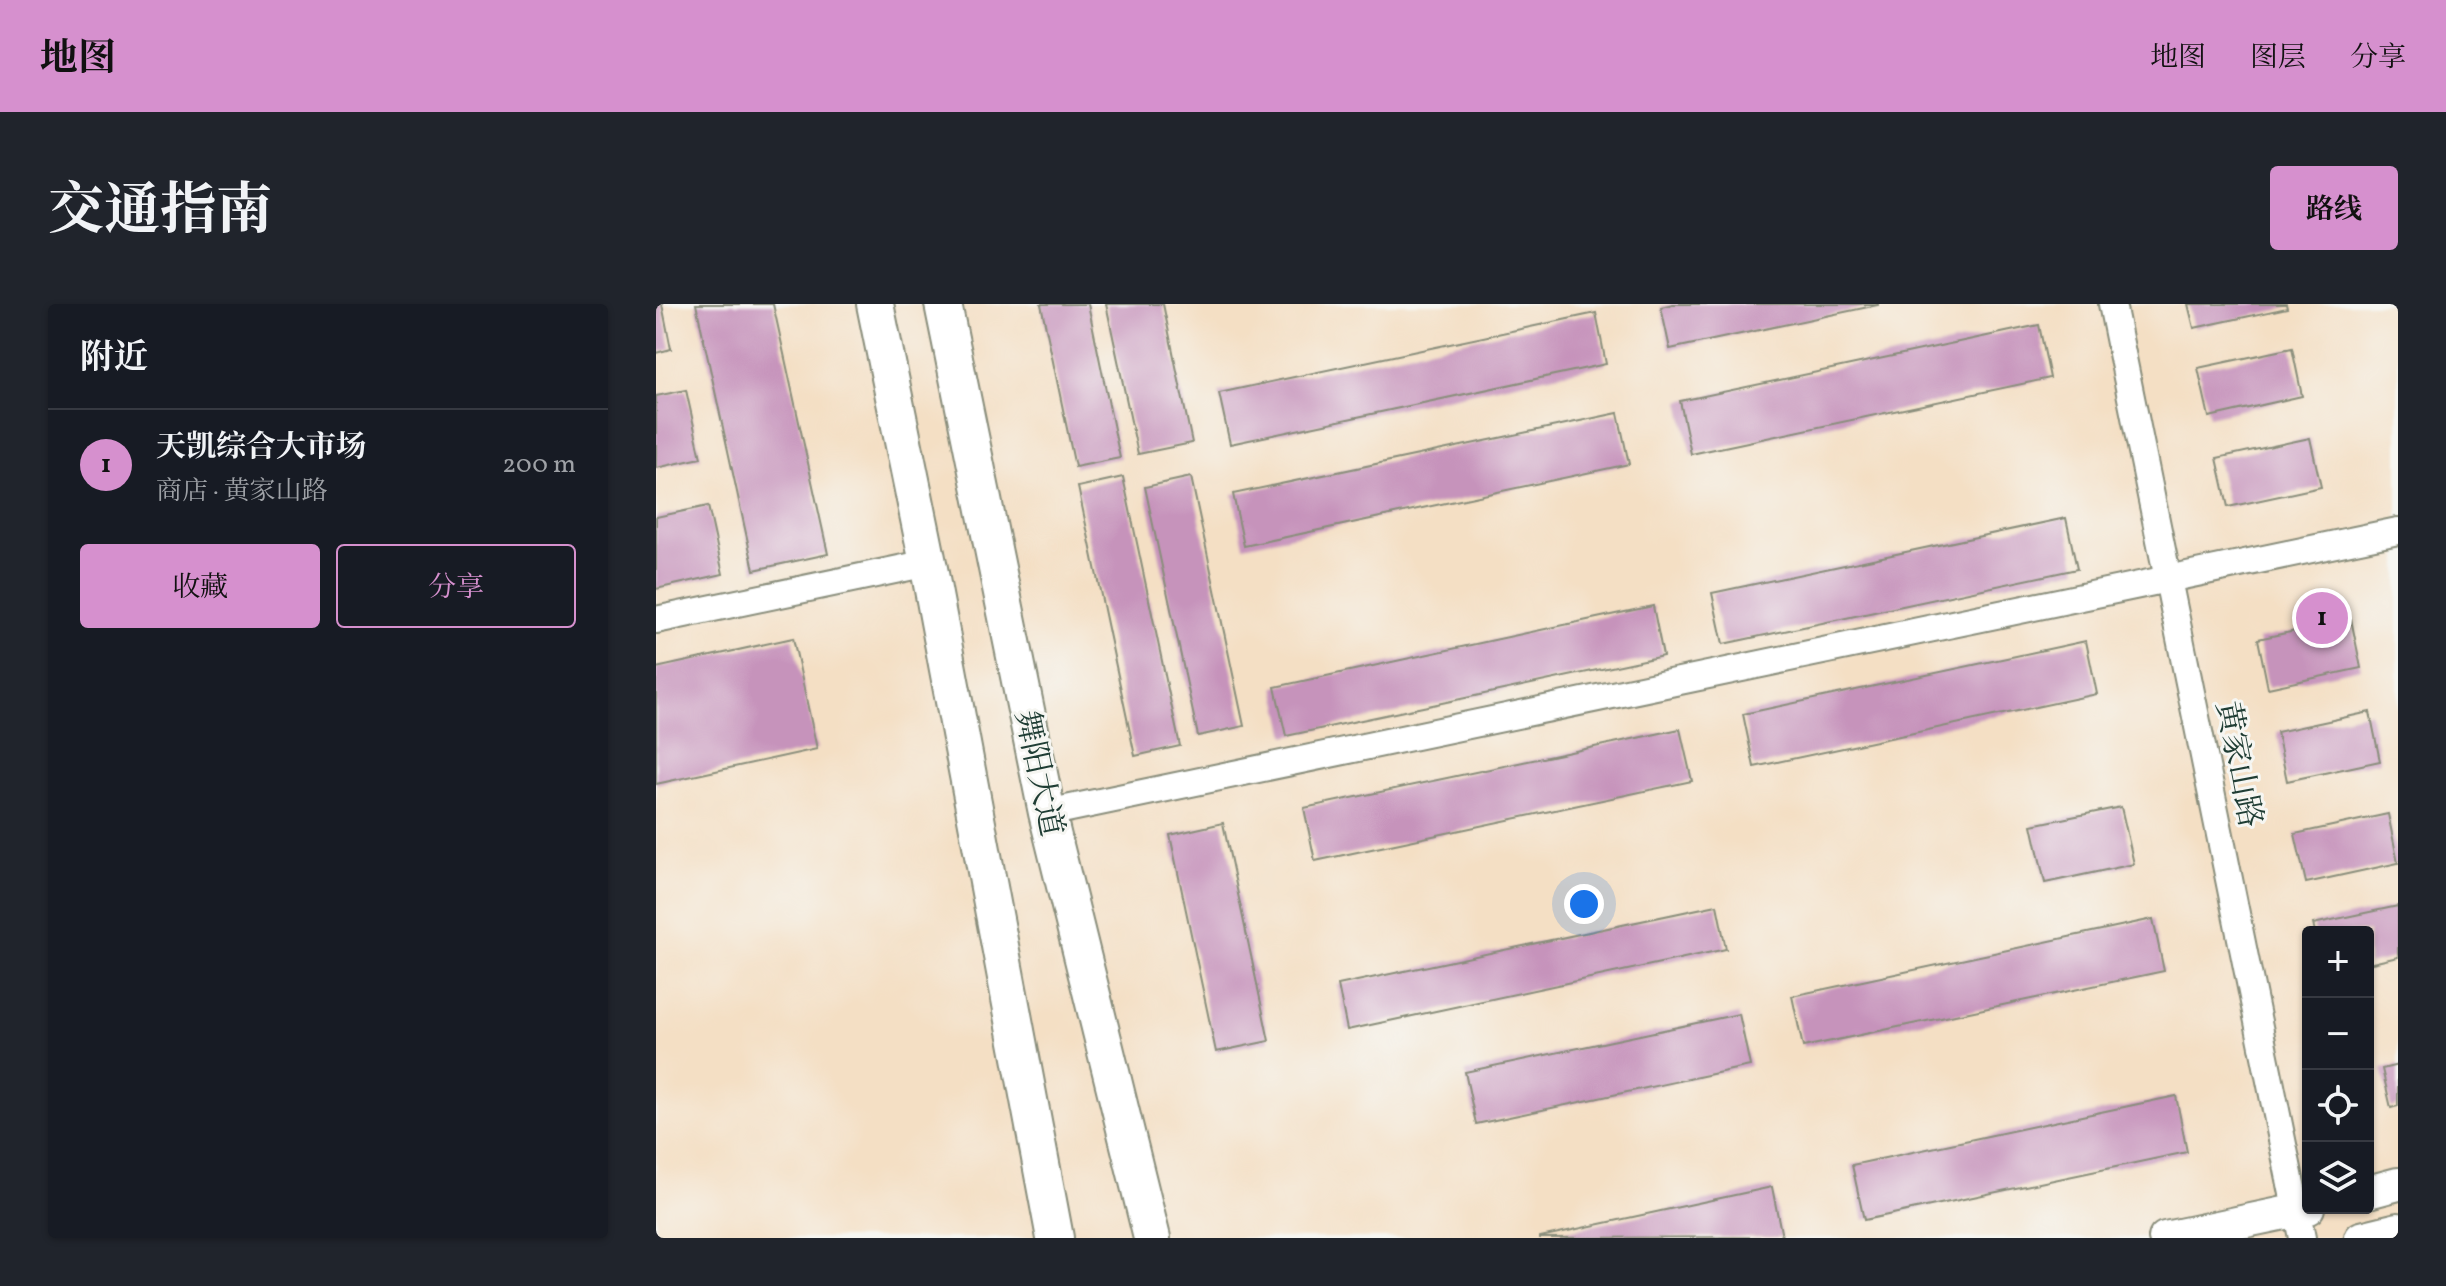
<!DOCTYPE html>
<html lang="zh">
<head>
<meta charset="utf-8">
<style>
  :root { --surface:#171b24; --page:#20242c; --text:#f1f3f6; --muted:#9ea1a6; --line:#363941; --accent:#d690ce }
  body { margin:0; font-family:Vollkorn,"Noto Serif SC",serif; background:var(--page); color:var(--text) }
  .controls { position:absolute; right:24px; bottom:24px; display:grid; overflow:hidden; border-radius:8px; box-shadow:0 2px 6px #0004 }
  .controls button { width:72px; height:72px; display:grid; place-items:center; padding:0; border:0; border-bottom:2px solid var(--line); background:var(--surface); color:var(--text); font:40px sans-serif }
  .you { position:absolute; left:928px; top:600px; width:28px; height:28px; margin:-20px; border:6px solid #fff; border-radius:50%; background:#1a73e8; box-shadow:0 0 0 12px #1a73e833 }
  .badge { display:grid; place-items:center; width:52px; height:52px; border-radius:50%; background:var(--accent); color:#111; font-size:26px; font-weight:700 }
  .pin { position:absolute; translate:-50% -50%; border:4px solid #fff; box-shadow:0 2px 8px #0006 }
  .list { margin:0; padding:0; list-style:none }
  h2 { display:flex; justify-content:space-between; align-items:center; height:104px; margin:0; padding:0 32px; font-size:34px }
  h2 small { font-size:26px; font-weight:400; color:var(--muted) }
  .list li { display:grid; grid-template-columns:52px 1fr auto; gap:24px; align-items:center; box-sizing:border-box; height:112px; padding:0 32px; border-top:2px solid var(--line) }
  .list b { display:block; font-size:30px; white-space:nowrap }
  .list p { margin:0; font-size:26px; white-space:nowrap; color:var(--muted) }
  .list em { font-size:26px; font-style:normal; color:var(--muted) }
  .actions { display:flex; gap:16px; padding:24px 32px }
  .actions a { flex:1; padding:18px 0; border:2px solid var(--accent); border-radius:8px; text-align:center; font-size:28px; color:var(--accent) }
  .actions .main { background:var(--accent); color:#111 }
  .icon { flex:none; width:44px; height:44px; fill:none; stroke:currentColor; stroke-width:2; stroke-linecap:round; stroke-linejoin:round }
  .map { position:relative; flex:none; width:1742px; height:934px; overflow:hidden; border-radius:8px }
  header { display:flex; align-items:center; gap:48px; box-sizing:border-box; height:112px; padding:0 40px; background:var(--accent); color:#111 }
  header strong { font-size:38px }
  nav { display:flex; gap:44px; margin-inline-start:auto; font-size:28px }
  .intro { display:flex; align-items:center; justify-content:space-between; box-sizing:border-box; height:192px; padding:0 48px }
  h1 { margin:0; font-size:56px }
  .button { padding:20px 36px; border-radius:8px; background:var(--accent); color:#111; font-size:28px; font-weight:700 }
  main { display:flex; gap:48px; padding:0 48px }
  aside { flex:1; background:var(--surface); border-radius:8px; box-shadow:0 2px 6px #0004 }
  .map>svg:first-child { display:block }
</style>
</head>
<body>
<header>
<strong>地图</strong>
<nav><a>地图</a><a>图层</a><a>分享</a></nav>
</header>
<div class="intro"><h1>交通指南</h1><a class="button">路线</a></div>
<main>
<aside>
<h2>附近<small></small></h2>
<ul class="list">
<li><span class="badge">1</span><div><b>天凯综合大市场</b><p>商店 · 黄家山路</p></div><em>200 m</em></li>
</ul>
<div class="actions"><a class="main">收藏</a><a>分享</a></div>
</aside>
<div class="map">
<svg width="1742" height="934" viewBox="0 0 1742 934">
  <rect width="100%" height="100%" fill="#f6f6f2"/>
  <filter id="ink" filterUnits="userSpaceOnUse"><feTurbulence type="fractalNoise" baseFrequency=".0125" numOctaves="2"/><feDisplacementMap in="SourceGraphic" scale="16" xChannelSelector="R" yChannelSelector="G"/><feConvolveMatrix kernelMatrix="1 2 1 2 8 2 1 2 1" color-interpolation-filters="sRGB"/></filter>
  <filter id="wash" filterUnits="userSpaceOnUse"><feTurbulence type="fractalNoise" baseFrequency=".006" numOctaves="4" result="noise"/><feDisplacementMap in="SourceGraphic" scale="32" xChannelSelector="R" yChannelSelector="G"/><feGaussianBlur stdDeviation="1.8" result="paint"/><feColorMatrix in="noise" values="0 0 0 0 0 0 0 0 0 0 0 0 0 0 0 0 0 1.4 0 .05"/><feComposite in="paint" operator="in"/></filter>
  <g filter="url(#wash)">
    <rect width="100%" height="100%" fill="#f4dfc4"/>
    <g id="blocks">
      <g fill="#c693bb">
        <polygon points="0,0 6,0 15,45 0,49"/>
        <polygon points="40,0 117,0 172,250 98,266"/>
        <polygon points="385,0 432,0 464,154 419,163"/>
        <polygon points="450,0 507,0 536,139 482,150"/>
        <polygon points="1017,0 1222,0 1222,1 1014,45 1005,3"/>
        <polygon points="1532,0 1630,0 1631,4 1538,24"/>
        <polygon points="940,9 950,60 574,140 563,89"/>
        <polygon points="1383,21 1394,74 1035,150 1024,97"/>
        <polygon points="1636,44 1646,92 1553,113 1542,64"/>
        <polygon points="30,86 45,154 0,164 0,92"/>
        <polygon points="962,109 973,160 588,242 577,190"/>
        <polygon points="1654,134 1665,183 1572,203 1561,154"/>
        <polygon points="467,173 524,442 479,452 422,183"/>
        <polygon points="535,173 588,422 542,432 489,183"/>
        <polygon points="52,202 67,270 0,285 0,213"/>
        <polygon points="1410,214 1421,265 1067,340 1056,289"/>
        <polygon points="997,302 1007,352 630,432 619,383"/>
        <polygon points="1695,315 1705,364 1612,384 1602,335"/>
        <polygon points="137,334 161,445 0,480 0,364"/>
        <polygon points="1430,337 1441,390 1098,463 1087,410"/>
        <polygon points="1714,408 1724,457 1631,477 1621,428"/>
        <polygon points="1024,425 1036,477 659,557 648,504"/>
        <polygon points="1465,503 1478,560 1389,579 1376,521"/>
        <polygon points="1732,510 1742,559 1650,579 1639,530"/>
        <polygon points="567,519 613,737 560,748 514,531"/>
        <polygon points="1061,601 1070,645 691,726 682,681"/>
        <polygon points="1742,602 1742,653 1712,660 1712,628 1659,628 1657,620"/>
        <polygon points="1497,615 1508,667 1147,743 1136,692"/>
        <polygon points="1083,710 1094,762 820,820 809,768"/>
        <polygon points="1742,761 1742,802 1735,804 1726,765"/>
        <polygon points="1520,792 1531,848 1208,916 1196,861"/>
        <polygon points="1116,883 1126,933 884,934 884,933"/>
      </g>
    </g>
  </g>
  <g filter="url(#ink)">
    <use href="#blocks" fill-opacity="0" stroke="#8a8e7c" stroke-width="2"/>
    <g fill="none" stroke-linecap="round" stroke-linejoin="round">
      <defs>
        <g id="minor">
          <polyline points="1456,0 1646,934"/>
          <polyline points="0,316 272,259"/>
          <polyline points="391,509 1742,227"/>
        </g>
        <g id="tertiary">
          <polyline points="1712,888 1742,880"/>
          <polyline points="1509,934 1652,904"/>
          <polyline points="1705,934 1742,925"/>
        </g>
        <g id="secondary">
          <polyline points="219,0 272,259 399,934"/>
          <polyline points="287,0 391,509 496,934"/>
        </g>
      </defs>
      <use href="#minor" stroke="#8a8e7c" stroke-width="30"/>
      <use href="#tertiary" stroke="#8a8e7c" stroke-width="36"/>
      <use href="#secondary" stroke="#8a8e7c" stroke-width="40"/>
      <use href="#minor" stroke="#fff" stroke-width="26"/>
      <use href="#tertiary" stroke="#fff" stroke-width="32"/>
      <use href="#secondary" stroke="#fff" stroke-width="36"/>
    </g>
  </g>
  <g text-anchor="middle" stroke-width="6" stroke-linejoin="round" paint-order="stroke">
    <g font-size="32" fill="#1f3d34" stroke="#f6f6f2">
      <text transform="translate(1584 460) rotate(79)" y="11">黄家山路</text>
      <text transform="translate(384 469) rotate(78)" y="11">舞阳大道</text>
    </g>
  </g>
</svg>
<div class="controls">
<button>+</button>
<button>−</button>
<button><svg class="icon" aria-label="locate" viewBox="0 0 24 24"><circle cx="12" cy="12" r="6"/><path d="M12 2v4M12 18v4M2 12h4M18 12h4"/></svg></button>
<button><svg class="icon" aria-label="layers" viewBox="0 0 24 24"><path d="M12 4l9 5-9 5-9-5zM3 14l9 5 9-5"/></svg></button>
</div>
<div class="you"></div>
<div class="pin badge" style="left:1666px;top:314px">1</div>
</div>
</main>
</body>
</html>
